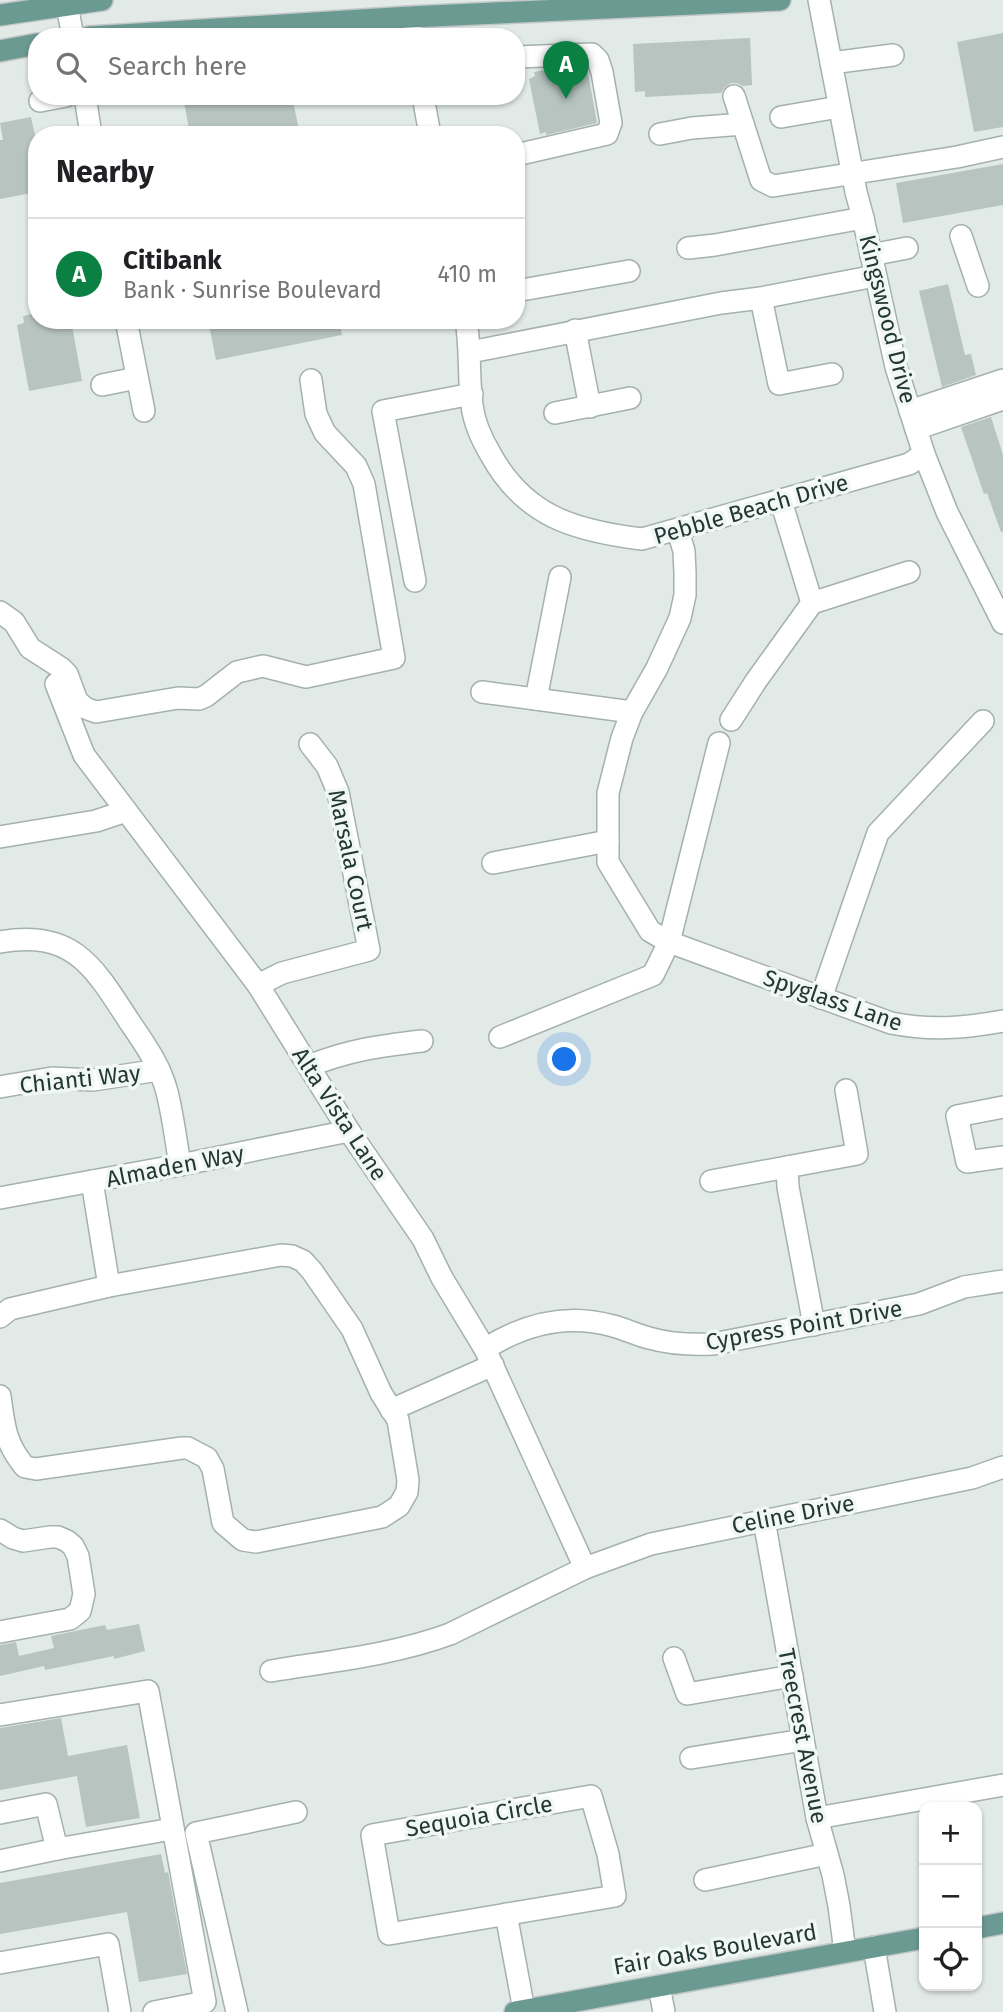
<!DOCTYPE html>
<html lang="en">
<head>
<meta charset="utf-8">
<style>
  :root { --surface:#fff; --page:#f6f6f6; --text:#202124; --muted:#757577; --line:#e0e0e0; --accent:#0b8043 }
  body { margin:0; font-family:"Fira Sans",sans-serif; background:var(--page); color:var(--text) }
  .controls { position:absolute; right:21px; bottom:21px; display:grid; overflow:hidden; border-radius:14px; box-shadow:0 2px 5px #0004 }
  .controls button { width:63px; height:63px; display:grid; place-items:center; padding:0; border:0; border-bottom:2px solid var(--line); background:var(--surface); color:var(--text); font:35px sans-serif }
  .you { position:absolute; left:565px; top:1060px; width:24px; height:24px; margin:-18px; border:5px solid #fff; border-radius:50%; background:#1a73e8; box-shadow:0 0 0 10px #1a73e833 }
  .badge { display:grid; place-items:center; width:46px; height:46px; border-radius:50%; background:var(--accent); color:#fff; font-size:23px; font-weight:700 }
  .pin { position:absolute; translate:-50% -58px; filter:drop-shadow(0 2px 4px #0008) }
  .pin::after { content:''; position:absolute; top:37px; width:24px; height:21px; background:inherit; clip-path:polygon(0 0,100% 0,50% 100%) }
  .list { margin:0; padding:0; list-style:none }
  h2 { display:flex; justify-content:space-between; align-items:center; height:91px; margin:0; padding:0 28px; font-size:30px }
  h2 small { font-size:23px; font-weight:400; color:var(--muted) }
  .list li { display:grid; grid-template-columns:46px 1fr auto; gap:21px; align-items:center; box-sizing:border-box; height:112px; padding:0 28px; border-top:2px solid var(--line) }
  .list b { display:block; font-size:26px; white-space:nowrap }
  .list p { margin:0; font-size:23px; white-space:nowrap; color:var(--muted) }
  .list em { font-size:23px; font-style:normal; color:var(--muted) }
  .icon { flex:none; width:38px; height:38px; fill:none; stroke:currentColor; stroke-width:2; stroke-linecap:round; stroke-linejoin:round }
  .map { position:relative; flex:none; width:1003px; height:2012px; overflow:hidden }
  .search { position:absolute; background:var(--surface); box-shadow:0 2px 5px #0004; left:28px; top:28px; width:497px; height:77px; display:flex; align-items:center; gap:18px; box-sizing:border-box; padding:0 24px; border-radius:28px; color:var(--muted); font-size:26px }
  .panel { position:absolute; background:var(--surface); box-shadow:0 2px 5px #0004; left:28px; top:126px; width:497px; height:203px; border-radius:28px }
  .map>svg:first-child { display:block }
</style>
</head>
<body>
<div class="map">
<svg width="1003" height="2012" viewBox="0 0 1003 2012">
  <rect width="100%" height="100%" fill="#e1eae7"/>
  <g fill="#b7c4c0">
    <polygon points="1003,33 1003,127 974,132 957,42"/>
    <polygon points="750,38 752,85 743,86 737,83 731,83 725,87 721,93 645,97 645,91 635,92 633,44"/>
    <polygon points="587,67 597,123 546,135 546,132 540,134 529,79 535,76 534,72 551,69"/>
    <polygon points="183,96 292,96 300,135 190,135"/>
    <polygon points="31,117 37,145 37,192 0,199 0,140 3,140 0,123"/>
    <polygon points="1003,164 1003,205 903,223 896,183"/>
    <polygon points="948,284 965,355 971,354 976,375 942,387 919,291"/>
    <polygon points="37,313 37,320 71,320 82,381 29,391 17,325 24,323 23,316"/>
    <polygon points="208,320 339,320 342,335 216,360"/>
    <polygon points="991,417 1003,455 1003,532 1001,532 987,493 984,494 961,427"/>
    <polygon points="139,1624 145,1651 114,1659 114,1656 45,1670 44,1666 0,1676 0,1645 16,1642 19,1656 54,1648 51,1636 105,1625 107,1630"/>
    <polygon points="61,1718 68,1756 127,1745 140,1818 86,1827 77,1776 0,1790 0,1728"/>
    <polygon points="161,1854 165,1873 168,1872 187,1974 139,1982 127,1912 0,1934 0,1883"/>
  </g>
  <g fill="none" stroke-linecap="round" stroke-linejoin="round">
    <defs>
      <g id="minor">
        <polyline points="66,0 73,37"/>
        <polyline points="819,0 856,192 863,218 896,367 924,454 947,512 1003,623"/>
        <polyline points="409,17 412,37"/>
        <polyline points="831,63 893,55"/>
        <polyline points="85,96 91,135"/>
        <polyline points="423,96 430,135"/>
        <polyline points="734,96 761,180 773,186 957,157 1003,147"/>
        <polyline points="40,101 66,96"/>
        <polyline points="781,117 839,107"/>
        <polyline points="660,134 692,128 743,124"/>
        <polyline points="516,155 607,134 611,123 602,72 598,60 592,54 517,57"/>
        <polyline points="961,236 978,286"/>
        <polyline points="688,248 715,245 863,218"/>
        <polyline points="871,255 907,248"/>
        <polyline points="516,291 629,271"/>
        <polyline points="761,298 779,384 832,374"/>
        <polyline points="126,320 144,411"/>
        <path d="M 466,320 C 471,349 468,377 472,405 C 474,423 482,440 491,455 C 525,517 576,531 642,539 L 909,464 L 924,454"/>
        <polyline points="575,330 590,407"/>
        <polyline points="470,352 721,303 761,298 875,276"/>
        <polyline points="102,385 137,378"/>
        <polyline points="910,411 1003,380"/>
        <polyline points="555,413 630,398"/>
        <polyline points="916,429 1003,399"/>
        <polyline points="781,501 812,603"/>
        <path d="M 678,531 L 684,551 L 685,573 L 685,595 L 680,618 L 657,668 L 632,712 L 622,738 L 608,793 L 608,862 L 650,931 L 669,942 L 891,1023 C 932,1031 963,1028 1003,1021"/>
        <polyline points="415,581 383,411 472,394"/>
        <polyline points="0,612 14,622 30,648 61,668 67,674 77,701 85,708 96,712 178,698 199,699 206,696 237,672 263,666 306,677 394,658 364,484 356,466 325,433 316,414 311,380"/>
        <polyline points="56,684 84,755 258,985 349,1131 423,1239 442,1278 485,1349 585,1568"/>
        <polyline points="482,692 632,712"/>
        <polyline points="536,699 560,577"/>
        <polyline points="731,720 756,681 812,603 909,572"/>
        <polyline points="0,837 96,821 126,811"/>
        <polyline points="493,863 608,841"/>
        <path d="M 0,942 C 73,929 94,967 129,1021 C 144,1043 160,1065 167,1092 C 173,1116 176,1141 180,1165"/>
        <polyline points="258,985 282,973 369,950 338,792 327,766 310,744"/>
        <polyline points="821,998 878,833 983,721"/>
        <polyline points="500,1037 653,975 669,942 719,743"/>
        <path d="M 309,1066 C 349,1050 379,1046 422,1041"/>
        <polyline points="0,1087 52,1078 93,1080 159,1070"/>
        <polyline points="1003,1107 957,1116 967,1162 1003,1157"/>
        <polyline points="92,1181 109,1286"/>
        <polyline points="711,1181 787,1167"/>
        <polyline points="0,1198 180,1165 349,1131"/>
        <path d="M 0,1317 L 10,1309 L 109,1286 L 281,1255 L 292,1256 L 303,1261 L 312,1271 L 352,1329 L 381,1393 L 398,1420 L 408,1480 L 407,1492 L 399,1506 L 382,1517 L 256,1542 L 243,1540 L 223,1523 L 213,1469 L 207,1458 L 188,1448 L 182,1448 L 36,1469 L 25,1467 C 5,1443 4,1426 0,1396"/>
        <polyline points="814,1325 788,1187 787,1167 857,1154 846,1090"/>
        <path d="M 485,1349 C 524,1324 567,1313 613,1326 C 625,1329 637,1335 649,1338 C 670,1344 691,1345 713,1344 L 919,1304 L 964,1287 L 1003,1281"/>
        <polyline points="391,1410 493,1365"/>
        <polyline points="764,1520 817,1818 833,1875 839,1906 845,1952"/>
        <polyline points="0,1530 13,1538 23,1541 50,1537 58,1537 67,1541 73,1546 78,1556 84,1594 80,1611 70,1619 0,1632"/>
        <polyline points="674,1658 687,1694 792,1676"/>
        <path d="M 271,1671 C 331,1661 393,1655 450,1634 L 585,1568 L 651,1544 L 972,1478 L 1003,1467"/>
        <polyline points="0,1715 148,1691 205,2002 154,2012"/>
        <polyline points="691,1758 803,1740"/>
        <polygon points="591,1796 608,1854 615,1896 389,1934 372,1835"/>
        <polyline points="0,1813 46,1804 57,1849 0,1861"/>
        <polyline points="817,1818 1003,1785"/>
        <polyline points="57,1849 172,1829"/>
        <polyline points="705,1880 827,1854"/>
        <polyline points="506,1914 524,2010"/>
        <polyline points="874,1947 885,2012"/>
        <polyline points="0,1963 108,1944 120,2012"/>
        <polyline points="659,1986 664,2012"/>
        <polyline points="237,2012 196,1833 296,1812"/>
      </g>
      <g id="major">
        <polyline points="0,15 102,0"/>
        <polyline points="89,37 409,17 780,0"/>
        <polyline points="0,51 37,44"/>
        <polyline points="977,1928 1003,1923"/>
        <polyline points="515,2012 924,1938"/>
      </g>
    </defs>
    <use href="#minor" stroke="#a4b1ae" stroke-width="24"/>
    <use href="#major" stroke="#c1c7c6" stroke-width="24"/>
    <use href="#minor" stroke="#fff" stroke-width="21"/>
    <use href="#major" stroke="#6b9a93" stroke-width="21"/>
  </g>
  <g text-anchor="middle" stroke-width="7" stroke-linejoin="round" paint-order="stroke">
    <g font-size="23" fill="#233835" stroke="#f1f7f4">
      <text transform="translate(888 319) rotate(76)" y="8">Kingswood Drive</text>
      <text transform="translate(751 509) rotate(-16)" y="8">Pebble Beach Drive</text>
      <text transform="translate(351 860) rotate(78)" y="8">Marsala Court</text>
      <text transform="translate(833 1000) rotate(19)" y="8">Spyglass Lane</text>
      <text transform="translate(80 1079) rotate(-6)" y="8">Chianti Way</text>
      <text transform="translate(340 1114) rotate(57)" y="8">Alta Vista Lane</text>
      <text transform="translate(175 1166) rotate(-11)" y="8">Almaden Way</text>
      <text transform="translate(804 1325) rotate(-10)" y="8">Cypress Point Drive</text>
      <text transform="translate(793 1514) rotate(-11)" y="8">Celine Drive</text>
      <text transform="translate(803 1736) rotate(79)" y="8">Treecrest Avenue</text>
      <text transform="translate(479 1816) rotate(-10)" y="8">Sequoia Circle</text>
      <text transform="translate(715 1949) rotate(-10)" y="8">Fair Oaks Boulevard</text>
    </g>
  </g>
</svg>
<div class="controls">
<button>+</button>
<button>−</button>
<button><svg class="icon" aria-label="locate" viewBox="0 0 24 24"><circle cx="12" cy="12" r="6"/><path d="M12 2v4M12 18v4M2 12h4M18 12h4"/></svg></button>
</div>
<div class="you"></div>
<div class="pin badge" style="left:566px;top:99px">A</div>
<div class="search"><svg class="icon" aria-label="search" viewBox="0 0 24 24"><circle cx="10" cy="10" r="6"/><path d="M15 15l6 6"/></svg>Search here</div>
<section class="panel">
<h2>Nearby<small></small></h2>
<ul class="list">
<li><span class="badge">A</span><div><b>Citibank</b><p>Bank · Sunrise Boulevard</p></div><em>410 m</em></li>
</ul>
</section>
</div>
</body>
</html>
